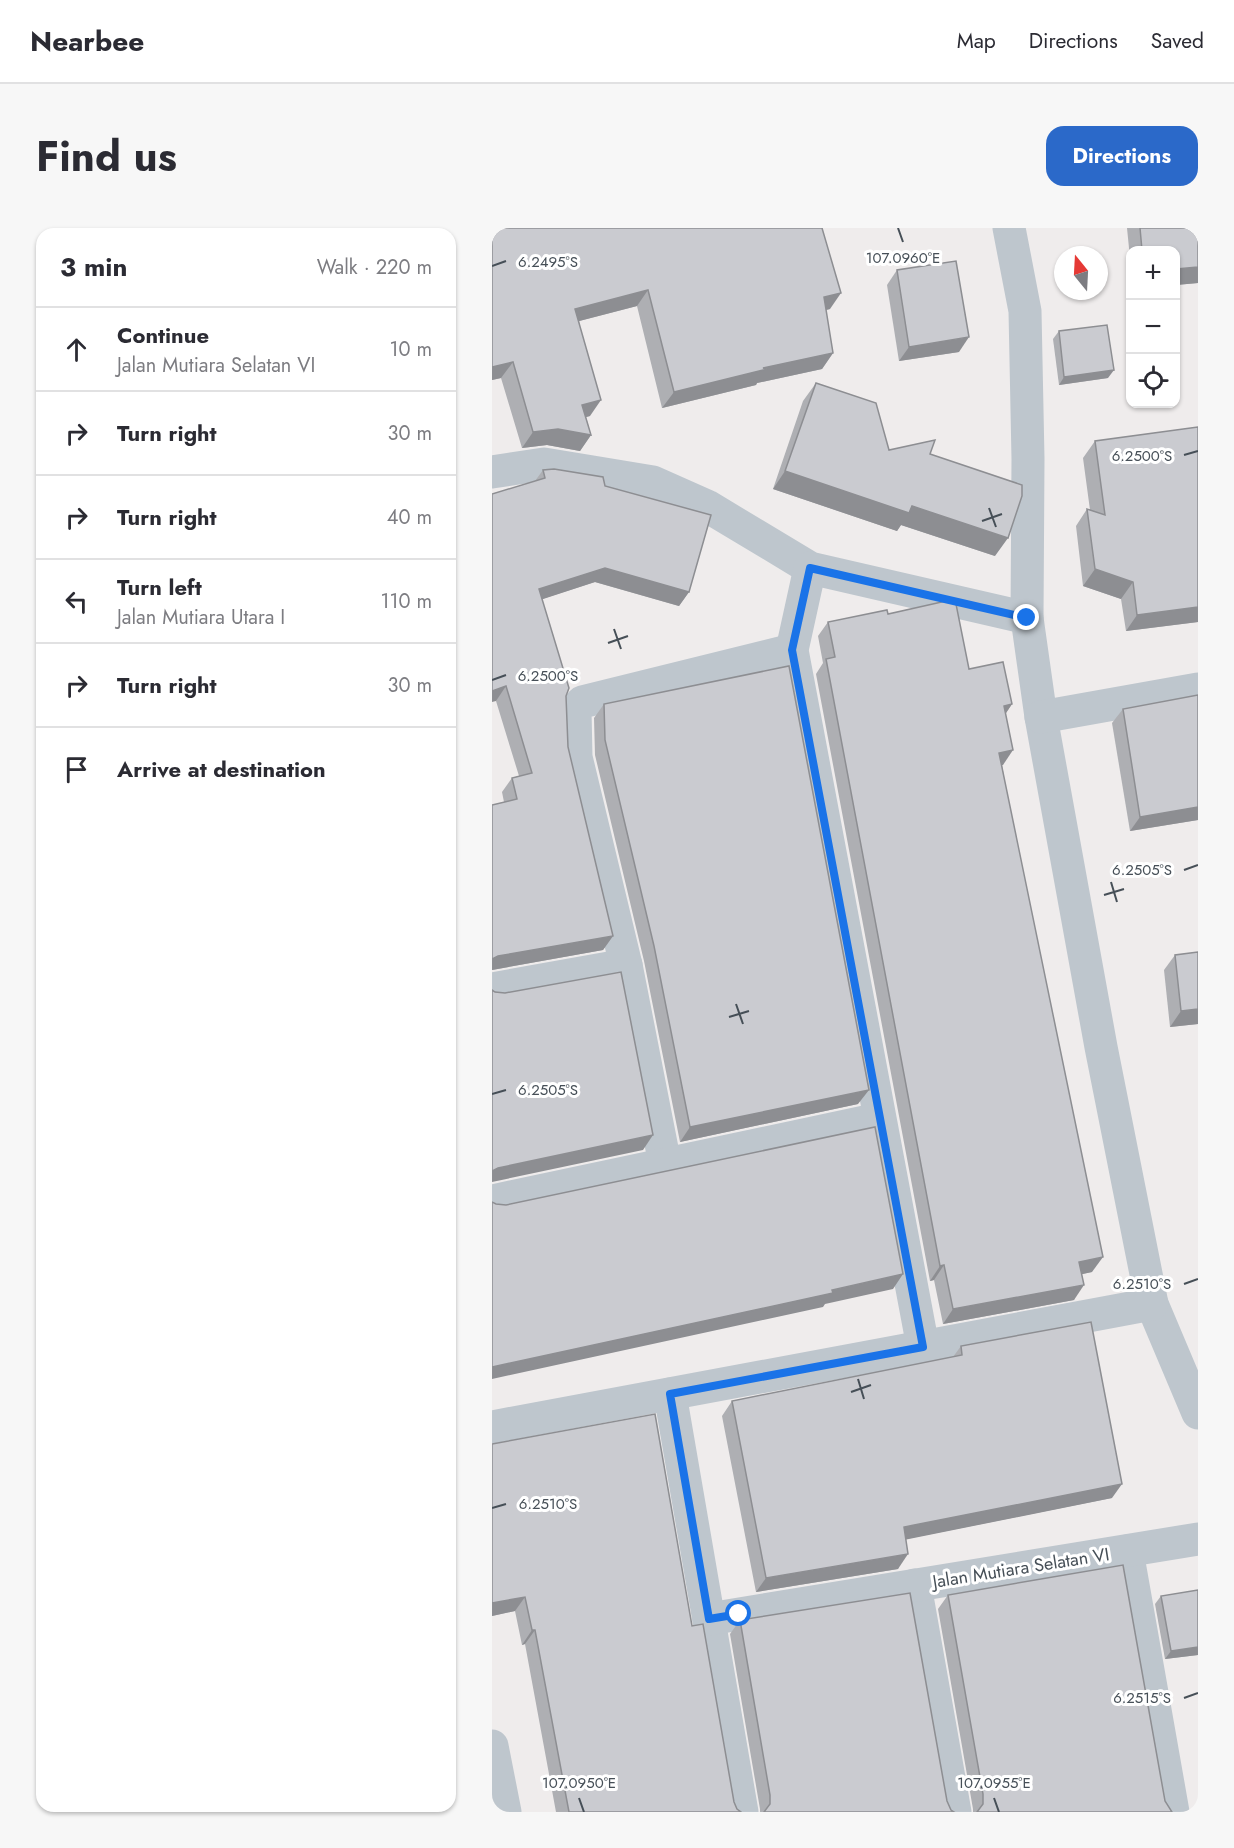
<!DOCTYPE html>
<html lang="en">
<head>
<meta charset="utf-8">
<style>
  :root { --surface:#fff; --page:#f7f7f7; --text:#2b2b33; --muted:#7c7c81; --line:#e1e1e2; --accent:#2b69c9 }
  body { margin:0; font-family:Jost,sans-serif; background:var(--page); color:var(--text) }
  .controls { position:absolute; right:18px; top:18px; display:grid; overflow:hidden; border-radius:12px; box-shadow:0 2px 4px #0004 }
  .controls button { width:54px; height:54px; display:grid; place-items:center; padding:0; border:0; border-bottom:2px solid var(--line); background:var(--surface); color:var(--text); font:30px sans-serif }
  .compass { position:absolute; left:562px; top:18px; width:54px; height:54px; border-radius:50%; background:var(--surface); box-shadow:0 2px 4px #0004; rotate:342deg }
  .stop { position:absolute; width:18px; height:18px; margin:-14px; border:4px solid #1a73e8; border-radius:50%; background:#fff }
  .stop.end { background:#1a73e8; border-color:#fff; box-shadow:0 2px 6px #0008 }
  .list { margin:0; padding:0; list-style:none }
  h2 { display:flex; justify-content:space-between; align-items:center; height:78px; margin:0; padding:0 24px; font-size:26px }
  h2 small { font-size:20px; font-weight:400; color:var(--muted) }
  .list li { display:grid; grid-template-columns:39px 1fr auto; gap:18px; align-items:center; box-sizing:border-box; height:84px; padding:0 24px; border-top:2px solid var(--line) }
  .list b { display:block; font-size:22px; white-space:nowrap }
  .list p { margin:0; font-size:20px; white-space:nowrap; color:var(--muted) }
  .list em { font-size:20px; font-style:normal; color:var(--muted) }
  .icon { flex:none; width:33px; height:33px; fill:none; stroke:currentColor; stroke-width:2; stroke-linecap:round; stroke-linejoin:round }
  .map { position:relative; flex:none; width:706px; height:1584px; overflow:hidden; border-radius:18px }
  header { display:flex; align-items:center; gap:36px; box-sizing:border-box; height:84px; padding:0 30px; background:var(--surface); border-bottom:2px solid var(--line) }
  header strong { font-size:28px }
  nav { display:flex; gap:33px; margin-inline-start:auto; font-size:21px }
  .intro { display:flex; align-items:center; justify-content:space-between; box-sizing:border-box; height:144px; padding:0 36px }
  h1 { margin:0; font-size:42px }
  .button { padding:15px 27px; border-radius:18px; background:var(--accent); color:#fff; font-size:21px; font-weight:700 }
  main { display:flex; gap:36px; padding:0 36px }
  aside { flex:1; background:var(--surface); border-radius:18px; box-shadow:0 2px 4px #0004 }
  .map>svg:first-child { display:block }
</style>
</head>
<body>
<header>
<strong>Nearbee</strong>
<nav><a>Map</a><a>Directions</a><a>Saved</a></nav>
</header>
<div class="intro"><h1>Find us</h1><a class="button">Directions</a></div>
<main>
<aside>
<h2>3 min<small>Walk · 220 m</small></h2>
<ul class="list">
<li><svg class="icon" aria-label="ahead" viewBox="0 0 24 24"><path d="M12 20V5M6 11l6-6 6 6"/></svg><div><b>Continue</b><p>Jalan Mutiara Selatan VI</p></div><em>10 m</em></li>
<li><svg class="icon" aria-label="right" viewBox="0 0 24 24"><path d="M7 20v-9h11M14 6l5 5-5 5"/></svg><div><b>Turn right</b></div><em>30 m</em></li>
<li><svg class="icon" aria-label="right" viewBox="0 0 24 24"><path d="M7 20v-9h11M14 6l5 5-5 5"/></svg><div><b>Turn right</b></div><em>40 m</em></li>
<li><svg class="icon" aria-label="left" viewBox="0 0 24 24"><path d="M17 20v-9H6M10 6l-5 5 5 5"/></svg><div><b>Turn left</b><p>Jalan Mutiara Utara I</p></div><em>110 m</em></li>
<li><svg class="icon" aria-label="right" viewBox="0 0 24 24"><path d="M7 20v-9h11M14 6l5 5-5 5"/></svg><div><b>Turn right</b></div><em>30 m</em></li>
<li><svg class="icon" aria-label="arrive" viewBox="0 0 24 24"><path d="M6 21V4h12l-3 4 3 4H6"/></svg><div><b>Arrive at destination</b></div></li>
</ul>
</aside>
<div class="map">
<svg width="706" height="1584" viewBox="0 0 706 1584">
  <rect width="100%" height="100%" fill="#efecec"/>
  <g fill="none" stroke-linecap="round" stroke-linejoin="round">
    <g stroke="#bec6cd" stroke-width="33">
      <polyline points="517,0 533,83 536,231 535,390 549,489 609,819 660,1076 706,1185"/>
      <polyline points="0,244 52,236 161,254 215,278 318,340 535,390"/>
      <polyline points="318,340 300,422 431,1119"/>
      <polyline points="549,489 706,461"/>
      <polyline points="0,761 134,737"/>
      <polyline points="173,936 134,737 84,529 83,482 90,474 300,422"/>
      <polyline points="0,973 387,891"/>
      <polyline points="178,1166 250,1584"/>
      <polyline points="0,1199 660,1076"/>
      <polyline points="635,1323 681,1584"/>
      <polyline points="423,1357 463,1584"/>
      <polyline points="217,1391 706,1311"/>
      <polyline points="0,1518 13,1584"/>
    </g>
  </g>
  <g fill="#aeafb3">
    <polygon points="0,0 338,81 334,82 341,125 330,141 265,155 264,157 170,180 145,78 87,93 98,188 94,189 99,207 88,223 55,217 30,220 9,150 0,152"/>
    <polygon points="635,0 706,0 706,55 684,57 684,22 639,22 639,40"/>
    <polygon points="405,42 467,124 407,133 395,57"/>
    <polygon points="567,103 616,150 567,157 561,111"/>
    <polygon points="324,155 397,222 438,226 503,328 409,297 405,303 281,261 311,173"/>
    <polygon points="706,199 706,394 634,403 629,371 591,358 584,298 595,281 598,282 591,230 603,213"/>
    <polygon points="51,242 113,258 197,364 187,378 103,354 50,371 74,468 76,519 121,708 111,722 0,742 0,577 12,574 10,564 20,550 27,548 4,473 43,253"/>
    <polygon points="396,386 477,441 520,476 514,485 511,537 510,537 600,1044 590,1046 582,1072 451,1096 442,1052 438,1053 324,446 331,435 326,408 336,394"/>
    <polygon points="112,476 366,876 188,914 152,733 103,527 102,490"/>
    <polygon points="631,481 706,592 638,603 620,495"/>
    <polygon points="706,724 706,796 678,799 672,742 683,727"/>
    <polygon points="469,1118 620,1270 414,1311 406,1341 264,1364 230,1188 240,1173 461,1129"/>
    <polygon points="0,1216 200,1398 242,1574 245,1581 249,1584 64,1584 33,1416 30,1417 23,1383 0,1388"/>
    <polygon points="456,1367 673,1573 680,1584 481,1584 481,1581 446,1381"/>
    <polygon points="669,1368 706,1427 673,1431 663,1376"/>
    <polygon points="248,1392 455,1573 459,1582 462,1584 268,1584 268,1581 238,1406"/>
  </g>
  <g fill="#8d8e92">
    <polygon points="706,39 706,55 684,57 684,41"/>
    <polygon points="156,62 145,78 72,97 83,81"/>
    <polygon points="349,65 338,81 321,85 332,69"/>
    <polygon points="477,109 467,124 407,133 417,119"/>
    <polygon points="341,125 330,141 265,155 264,157 170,180 182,164 271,140"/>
    <polygon points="21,134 9,150 0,152 0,139"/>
    <polygon points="622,142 616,150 567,157 572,149"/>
    <polygon points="109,172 98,188 79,193 90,177"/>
    <polygon points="66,201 99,207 88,223 55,217 30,220 41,204"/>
    <polygon points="293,243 420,278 516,310 503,328 409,297 405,303 281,261"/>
    <polygon points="113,340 197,364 187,378 103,354 36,376 47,361"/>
    <polygon points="603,341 641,354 629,371 591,358"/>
    <polygon points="706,379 706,394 634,403 645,387"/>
    <polygon points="14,458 4,473 0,474 0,463"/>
    <polygon points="520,476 510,491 512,478"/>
    <polygon points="521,522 511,537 497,540 507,525"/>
    <polygon points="706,578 706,592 638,603 648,589"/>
    <polygon points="121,708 111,722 0,742 0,731 6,728"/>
    <polygon points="706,781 706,796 678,799 689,783"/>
    <polygon points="377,862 366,876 188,914 198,899"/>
    <polygon points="161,907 151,922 0,954 0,943 6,940"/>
    <polygon points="611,1029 600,1044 577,1049 587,1034"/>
    <polygon points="452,1037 442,1052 438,1053 448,1038"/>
    <polygon points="411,1046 401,1061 333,1076 331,1079 0,1151 0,1139"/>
    <polygon points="592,1057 582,1072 451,1096 461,1081"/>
    <polygon points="630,1256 620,1270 402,1314 412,1299"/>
    <polygon points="416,1326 406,1341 264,1364 274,1350"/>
    <polygon points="33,1369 23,1383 0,1388 0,1375"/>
    <polygon points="40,1402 43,1402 33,1416 30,1417"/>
    <polygon points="706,1419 706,1427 673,1431 679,1423"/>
  </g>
  <g fill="#cacbd0" stroke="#8d8e92" stroke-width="1.5">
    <polygon points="0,0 330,0 349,65 332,69 341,125 271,140 275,141 182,164 156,62 83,81 109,172 90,177 99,207 66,201 41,204 21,134 0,139"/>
    <polygon points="648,0 706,0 706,39 684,41 684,22 650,22"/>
    <polygon points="464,33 477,109 417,119 405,42"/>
    <polygon points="615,97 622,142 572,149 567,103"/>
    <polygon points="324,155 384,175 397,222 443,212 438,226 530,257 530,268 516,310 420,278 417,285 293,243"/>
    <polygon points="706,199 706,379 645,387 641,354 603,341 595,281 613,287 603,213"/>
    <polygon points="62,241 111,249 113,258 219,287 197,364 113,340 47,361 77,460 74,468 76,519 121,708 6,728 0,731 0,577 25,571 20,550 40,545 14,458 0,463 0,266 53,250 51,242"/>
    <polygon points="454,373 464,376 477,441 511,434 520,476 512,478 521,522 507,525 611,1029 587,1034 592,1057 461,1081 452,1037 448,1038 334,431 343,429 336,394 395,382 396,386"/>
    <polygon points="297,438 377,862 198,899 162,718 113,512 112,476"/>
    <polygon points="706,467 706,579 648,589 631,481"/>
    <polygon points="706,724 706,781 689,783 683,727"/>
    <polygon points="129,744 161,907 6,940 0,943 0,762 3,764 13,765"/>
    <polygon points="383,899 411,1046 340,1062 341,1065 0,1139 0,974 4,976 14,977"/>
    <polygon points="599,1094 630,1256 412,1299 416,1326 274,1350 240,1173 470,1127 469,1118"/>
    <polygon points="163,1186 200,1398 211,1396 242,1574 245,1581 249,1584 77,1584 43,1402 40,1402 33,1369 0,1375 0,1216"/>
    <polygon points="631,1337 673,1573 680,1584 485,1584 491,1576 491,1566 456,1367"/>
    <polygon points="706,1362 706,1419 679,1423 669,1368"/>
    <polygon points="418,1365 455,1573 459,1582 462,1584 272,1584 278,1576 278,1567 248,1392"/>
  </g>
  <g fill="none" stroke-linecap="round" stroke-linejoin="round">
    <polyline stroke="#1a73e8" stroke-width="8" points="247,1386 217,1391 178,1166 431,1119 300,422 318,340 535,390"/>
  </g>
  <path fill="none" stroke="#464f57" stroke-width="2" d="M 406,0 L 411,14M 0,38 L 14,33M 692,227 L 706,223M 497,280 L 504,299M 490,293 L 510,286M 122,401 L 129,421M 116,415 L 136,408M 0,452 L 14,447M 692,642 L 706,637M 619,654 L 625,674M 612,667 L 632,661M 244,776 L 251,796M 237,789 L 257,783M 0,866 L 14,862M 692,1056 L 706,1051M 366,1151 L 372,1171M 359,1164 L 379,1157M 0,1280 L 14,1276M 692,1470 L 706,1465M 87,1570 L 92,1584M 502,1570 L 507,1584"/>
  <g text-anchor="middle" stroke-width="6" stroke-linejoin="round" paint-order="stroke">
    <g font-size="18" fill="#464f57" stroke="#fff">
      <text transform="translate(529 1340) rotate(-9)" y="6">Jalan Mutiara Selatan VI</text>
    </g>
  </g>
  <g font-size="15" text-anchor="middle" fill="#464f57" stroke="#fff" stroke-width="6" stroke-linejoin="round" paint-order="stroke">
    <text x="411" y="35">107.0960°E</text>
    <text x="56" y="39">6.2495°S</text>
    <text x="650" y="233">6.2500°S</text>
    <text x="56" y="453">6.2500°S</text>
    <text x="650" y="647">6.2505°S</text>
    <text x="56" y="867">6.2505°S</text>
    <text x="650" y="1061">6.2510°S</text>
    <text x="56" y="1281">6.2510°S</text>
    <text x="650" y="1475">6.2515°S</text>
    <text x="87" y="1560">107.0950°E</text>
    <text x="502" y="1560">107.0955°E</text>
  </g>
</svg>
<div class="controls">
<button>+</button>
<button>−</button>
<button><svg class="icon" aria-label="locate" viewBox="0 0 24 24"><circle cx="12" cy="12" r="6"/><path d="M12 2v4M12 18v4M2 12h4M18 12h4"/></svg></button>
</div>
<svg class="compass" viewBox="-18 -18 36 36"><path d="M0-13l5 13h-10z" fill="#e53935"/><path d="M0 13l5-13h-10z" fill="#7c7c81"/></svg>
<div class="stop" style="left:247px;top:1386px"></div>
<div class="stop end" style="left:535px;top:390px"></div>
</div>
</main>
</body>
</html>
